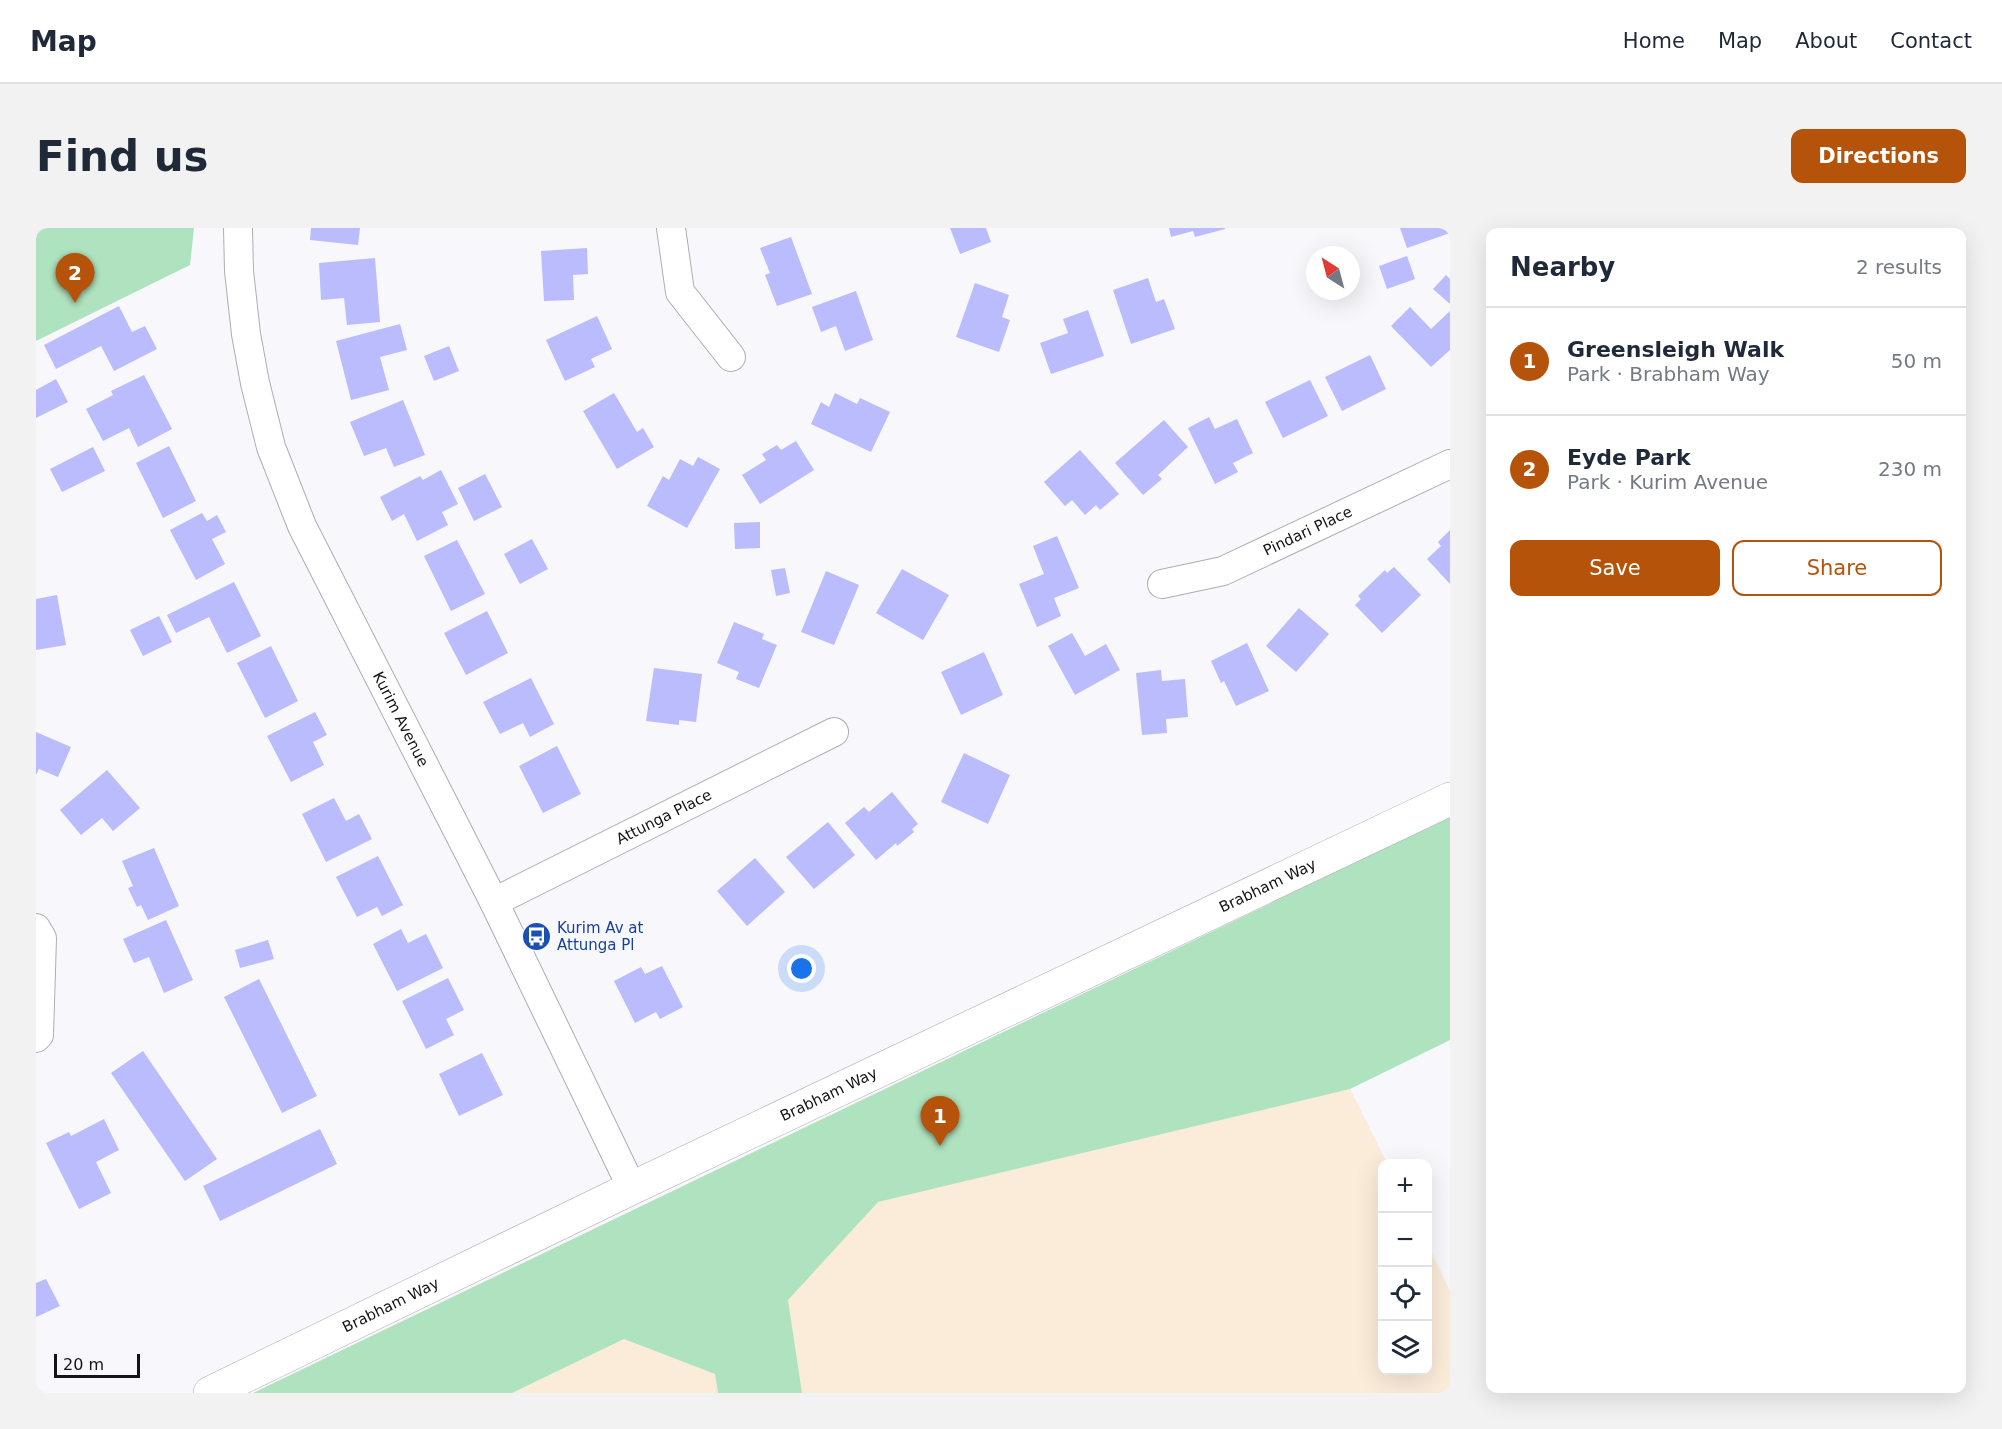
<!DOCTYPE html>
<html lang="en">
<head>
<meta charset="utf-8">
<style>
  :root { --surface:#fff; --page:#f2f2f3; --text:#1f2937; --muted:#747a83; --line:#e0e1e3; --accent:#b45309 }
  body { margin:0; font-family:"DejaVu Sans",sans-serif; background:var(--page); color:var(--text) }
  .controls { position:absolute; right:18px; bottom:18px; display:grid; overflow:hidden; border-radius:12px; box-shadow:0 6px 24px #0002 }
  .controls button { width:54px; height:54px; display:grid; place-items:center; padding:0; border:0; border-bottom:2px solid var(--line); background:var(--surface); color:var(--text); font:30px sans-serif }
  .compass { position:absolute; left:1270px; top:18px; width:54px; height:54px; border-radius:50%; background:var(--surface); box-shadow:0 6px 24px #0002; rotate:324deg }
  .scale { position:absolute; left:18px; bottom:15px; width:86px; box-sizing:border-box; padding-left:6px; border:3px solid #141416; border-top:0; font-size:16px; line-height:21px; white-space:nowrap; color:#141416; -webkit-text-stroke:4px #f7f7fc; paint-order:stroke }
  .you { position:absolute; left:766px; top:741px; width:21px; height:21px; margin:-15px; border:4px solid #fff; border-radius:50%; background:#1a73e8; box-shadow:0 0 0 9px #1a73e833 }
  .badge { display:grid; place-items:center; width:39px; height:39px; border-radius:50%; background:var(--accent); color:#fff; font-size:20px; font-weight:700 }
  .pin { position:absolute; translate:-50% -50px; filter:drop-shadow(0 2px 3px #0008) }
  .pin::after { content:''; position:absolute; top:32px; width:21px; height:18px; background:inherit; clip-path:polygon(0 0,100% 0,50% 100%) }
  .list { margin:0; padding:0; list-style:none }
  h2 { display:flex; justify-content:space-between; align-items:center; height:78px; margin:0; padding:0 24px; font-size:26px }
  h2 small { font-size:20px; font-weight:400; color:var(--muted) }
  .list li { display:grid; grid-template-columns:39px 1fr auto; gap:18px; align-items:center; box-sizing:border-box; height:108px; padding:0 24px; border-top:2px solid var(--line) }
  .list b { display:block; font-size:22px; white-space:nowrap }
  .list p { margin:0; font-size:20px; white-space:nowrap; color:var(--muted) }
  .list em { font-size:20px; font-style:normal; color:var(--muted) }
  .actions { display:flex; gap:12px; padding:18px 24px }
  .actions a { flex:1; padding:14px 0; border:2px solid var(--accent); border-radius:12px; text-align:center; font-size:21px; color:var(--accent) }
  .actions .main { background:var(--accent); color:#fff }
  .icon { flex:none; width:33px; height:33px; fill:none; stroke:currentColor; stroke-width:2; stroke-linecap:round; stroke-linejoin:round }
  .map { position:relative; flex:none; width:1414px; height:1165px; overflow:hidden; border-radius:12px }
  header { display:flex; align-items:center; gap:36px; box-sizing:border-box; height:84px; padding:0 30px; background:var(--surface); border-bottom:2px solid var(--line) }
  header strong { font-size:28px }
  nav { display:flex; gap:33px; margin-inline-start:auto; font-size:21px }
  .intro { display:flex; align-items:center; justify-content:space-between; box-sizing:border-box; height:144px; padding:0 36px }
  h1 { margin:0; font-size:42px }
  .button { padding:15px 27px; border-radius:12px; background:var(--accent); color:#fff; font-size:21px; font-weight:700 }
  main { display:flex; gap:36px; padding:0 36px }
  aside { flex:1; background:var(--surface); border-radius:12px; box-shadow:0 6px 24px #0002 }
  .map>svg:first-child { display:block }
</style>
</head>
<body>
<header>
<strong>Map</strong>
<nav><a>Home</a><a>Map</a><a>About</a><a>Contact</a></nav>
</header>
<div class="intro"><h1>Find us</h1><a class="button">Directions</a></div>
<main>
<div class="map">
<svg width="1414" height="1165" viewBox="0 0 1414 1165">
  <rect width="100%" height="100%" fill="#f7f7fc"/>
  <g fill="#fbebd9">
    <polygon points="1314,861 1351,935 1346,936 1346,1142 1392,1142 1392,1017 1414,1063 1414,1165 766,1165 751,1072 842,974"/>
    <polygon points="588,1111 679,1146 682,1165 476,1165"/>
  </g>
  <g fill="#afe2be">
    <polygon points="0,0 158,0 154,37 0,113"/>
    <polygon points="1414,589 1414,812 1314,861 842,974 752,1072 766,1165 682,1165 679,1146 588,1111 476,1165 217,1165"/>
  </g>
  <g fill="#babcfd">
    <polygon points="275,0 324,0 322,17 274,12"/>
    <polygon points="914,0 950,0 955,14 924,26"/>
    <polygon points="1133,0 1189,0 1189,1 1159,9 1157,3 1135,9"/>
    <polygon points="1364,0 1414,0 1414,5 1371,20"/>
    <polygon points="755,9 776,66 741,78 729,47 734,45 724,20"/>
    <polygon points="551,20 552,46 537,47 538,72 508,73 505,23"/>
    <polygon points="1371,28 1379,51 1351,61 1343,38"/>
    <polygon points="339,30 344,94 311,97 308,70 285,72 283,35"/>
    <polygon points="1410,47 1414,51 1414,76 1397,61"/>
    <polygon points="1112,50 1120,74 1128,71 1139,101 1095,116 1077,62"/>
    <polygon points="939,55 973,67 966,89 974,92 963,124 920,109"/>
    <polygon points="820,63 837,112 809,123 800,98 785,104 776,79"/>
    <polygon points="83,78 96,104 109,98 121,121 78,143 65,118 20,141 8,117"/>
    <polygon points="1374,79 1395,101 1414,83 1414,122 1395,139 1355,98"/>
    <polygon points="1052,82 1068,128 1015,146 1004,115 1032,105 1027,91"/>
    <polygon points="561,88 576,121 555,131 559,139 529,153 510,112"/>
    <polygon points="364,96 371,122 344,129 353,162 315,172 300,113"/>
    <polygon points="413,118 423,143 398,153 388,128"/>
    <polygon points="1334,127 1350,161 1306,183 1289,149"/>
    <polygon points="108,147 136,201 102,219 93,200 67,213 50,181 77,167 75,163"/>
    <polygon points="20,151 32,174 0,190 0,162"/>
    <polygon points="1274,152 1292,188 1247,210 1229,174"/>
    <polygon points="578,165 601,204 607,200 618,219 581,241 547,183"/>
    <polygon points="799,165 821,176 824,170 854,184 835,224 775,196 785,174 793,179"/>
    <polygon points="367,172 389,227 358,239 350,220 328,228 314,194"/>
    <polygon points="1173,189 1179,201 1201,191 1217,225 1197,235 1202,244 1179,256 1152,200"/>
    <polygon points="1128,192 1152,219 1122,247 1126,251 1107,267 1079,235"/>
    <polygon points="760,213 778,242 724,276 706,247 730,232 726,226 741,217 745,222"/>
    <polygon points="133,218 160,273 127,290 100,235"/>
    <polygon points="57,219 69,243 26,264 14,241"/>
    <polygon points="1044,222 1083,266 1064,282 1060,277 1049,287 1036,272 1029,278 1008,254"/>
    <polygon points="662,229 684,241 651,300 611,278 627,248 633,252 644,231 657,238"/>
    <polygon points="405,242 422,276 406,284 412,297 381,313 368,286 356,293 344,269 384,248 387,252"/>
    <polygon points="449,246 466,279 438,293 422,260"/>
    <polygon points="166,285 171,293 181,287 190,304 176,311 189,336 160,352 134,302"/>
    <polygon points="724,294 724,320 699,321 698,295"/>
    <polygon points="1414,302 1414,356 1391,331 1405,318 1402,314"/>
    <polygon points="1021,308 1043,360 1018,370 1025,388 1001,399 983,356 1008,346 997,318"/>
    <polygon points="496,311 512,341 484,356 468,326"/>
    <polygon points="421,312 449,366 415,383 388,328"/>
    <polygon points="1358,339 1385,367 1346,405 1319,377 1325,371 1322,368 1349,342 1351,345"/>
    <polygon points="749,340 754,365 740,368 735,342"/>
    <polygon points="866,341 913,367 887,412 840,385"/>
    <polygon points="790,343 823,357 798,417 765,404"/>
    <polygon points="198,354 225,408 191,425 173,389 140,405 131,387"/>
    <polygon points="21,367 30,417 0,422 0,371"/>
    <polygon points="1263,380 1293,406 1260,444 1230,418"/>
    <polygon points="451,383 472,425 430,447 408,405"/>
    <polygon points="123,388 136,414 107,428 94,402"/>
    <polygon points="698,394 728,406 726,411 741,417 723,460 700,451 703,444 681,435"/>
    <polygon points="1036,405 1049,428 1070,416 1084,442 1039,467 1012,418"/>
    <polygon points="1211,415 1233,463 1200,478 1188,453 1185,455 1175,433"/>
    <polygon points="235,418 262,473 229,490 201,435"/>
    <polygon points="948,424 967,467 925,487 905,444"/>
    <polygon points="618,440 666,446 660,494 643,492 643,497 610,493"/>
    <polygon points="1125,442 1126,453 1149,451 1152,489 1130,491 1131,505 1106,507 1100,445"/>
    <polygon points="495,450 518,496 494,509 487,495 464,506 447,474"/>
    <polygon points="279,484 291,507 277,514 288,537 255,554 231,508"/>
    <polygon points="0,504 35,519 22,549 3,541 0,547"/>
    <polygon points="521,518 545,566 507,585 483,538"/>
    <polygon points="928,525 974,547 952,596 905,574"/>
    <polygon points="71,542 104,580 77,603 66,590 45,607 24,582"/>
    <polygon points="856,564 882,596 876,601 878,604 861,618 860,615 840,632 809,595 828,579 833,584"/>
    <polygon points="298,570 310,593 323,586 336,611 290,634 266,586"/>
    <polygon points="792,594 819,627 778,661 750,629"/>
    <polygon points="118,620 143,678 112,692 105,677 101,679 92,660 97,658 86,633"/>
    <polygon points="342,628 367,677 346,688 341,679 321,689 300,649"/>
    <polygon points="719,630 749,664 711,698 681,663"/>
    <polygon points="130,692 157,752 128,765 113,729 98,735 87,711"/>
    <polygon points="365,701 372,715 390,706 407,740 361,763 337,716"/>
    <polygon points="232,712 238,731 204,740 199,722"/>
    <polygon points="626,738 647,779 624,791 620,784 599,795 578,753 605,739 609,746"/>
    <polygon points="412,750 428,782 410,791 418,807 390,821 366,773"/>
    <polygon points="223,751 281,868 246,885 188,769"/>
    <polygon points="107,823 181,931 149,953 75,845"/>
    <polygon points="446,825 467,867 423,888 403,846"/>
    <polygon points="68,891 83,922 60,934 75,965 43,981 10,915 33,904 35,908"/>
    <polygon points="284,901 301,936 184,993 167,958"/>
    <polygon points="10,1051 24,1078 0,1089 0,1055"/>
  </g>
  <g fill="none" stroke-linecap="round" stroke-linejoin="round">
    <defs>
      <g id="street">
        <path id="s1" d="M 202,0 L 203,43 L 210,106 L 219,155 L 235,219 L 266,298 L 458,674 L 596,960"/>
        <polyline points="635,0 644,64 695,129"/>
        <path id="s2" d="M 1126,356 L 1187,343 L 1414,236"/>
        <path id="s3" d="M 458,674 L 798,504"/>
        <polyline points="0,700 6,710 3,807 0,810"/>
      </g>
      <g id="secondary">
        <path id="s4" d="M 174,1165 L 596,960 L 1414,571"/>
      </g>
    </defs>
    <use href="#street" stroke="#adadb2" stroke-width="30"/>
    <use href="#secondary" stroke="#adadb2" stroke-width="34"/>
    <use href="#street" stroke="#fff" stroke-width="28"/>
    <use href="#secondary" stroke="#fff" stroke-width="33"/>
  </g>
  <defs>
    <symbol id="bus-disc" viewBox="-11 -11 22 22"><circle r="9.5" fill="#1a4fb4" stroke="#f7f7fc"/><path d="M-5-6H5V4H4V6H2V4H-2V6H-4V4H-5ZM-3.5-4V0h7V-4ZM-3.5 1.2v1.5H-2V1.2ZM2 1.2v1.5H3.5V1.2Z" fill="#fff"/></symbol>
  </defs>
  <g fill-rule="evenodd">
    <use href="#bus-disc" x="484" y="692" width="33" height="33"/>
  </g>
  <g text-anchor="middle" stroke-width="6" stroke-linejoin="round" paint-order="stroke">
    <g font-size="15" fill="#141416" stroke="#f7f7fc">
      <text dy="5" stroke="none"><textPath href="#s2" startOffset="156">Pindari Place</textPath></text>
      <text dy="5" stroke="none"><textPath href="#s1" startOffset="524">Kurim Avenue</textPath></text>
      <text dy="5" stroke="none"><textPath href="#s3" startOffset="190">Attunga Place</textPath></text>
      <text dy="5" stroke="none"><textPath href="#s4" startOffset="1173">Brabham Way</textPath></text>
      <text dy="5" stroke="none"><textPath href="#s4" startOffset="687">Brabham Way</textPath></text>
      <text dy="5" stroke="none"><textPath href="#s4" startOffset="201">Brabham Way</textPath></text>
    </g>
    <g font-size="15" fill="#164399" stroke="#f7f7fc" text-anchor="start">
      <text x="521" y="705">Kurim Av at<tspan x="521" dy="17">Attunga Pl</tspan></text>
    </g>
  </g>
</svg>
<div class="controls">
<button>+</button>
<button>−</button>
<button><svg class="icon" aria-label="locate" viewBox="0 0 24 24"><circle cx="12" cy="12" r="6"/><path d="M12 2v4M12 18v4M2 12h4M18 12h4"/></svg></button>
<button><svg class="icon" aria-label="layers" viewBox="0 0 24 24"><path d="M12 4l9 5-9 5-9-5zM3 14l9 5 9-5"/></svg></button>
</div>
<svg class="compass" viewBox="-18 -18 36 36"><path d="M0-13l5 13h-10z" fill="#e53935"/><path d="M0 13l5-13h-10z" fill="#747a83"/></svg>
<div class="scale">20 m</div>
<div class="you"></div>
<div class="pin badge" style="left:904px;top:918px">1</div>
<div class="pin badge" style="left:39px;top:75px">2</div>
</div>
<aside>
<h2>Nearby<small>2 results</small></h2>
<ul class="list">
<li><span class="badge">1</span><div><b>Greensleigh Walk</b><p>Park · Brabham Way</p></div><em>50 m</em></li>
<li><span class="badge">2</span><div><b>Eyde Park</b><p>Park · Kurim Avenue</p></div><em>230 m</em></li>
</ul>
<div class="actions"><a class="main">Save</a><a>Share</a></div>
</aside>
</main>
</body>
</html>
